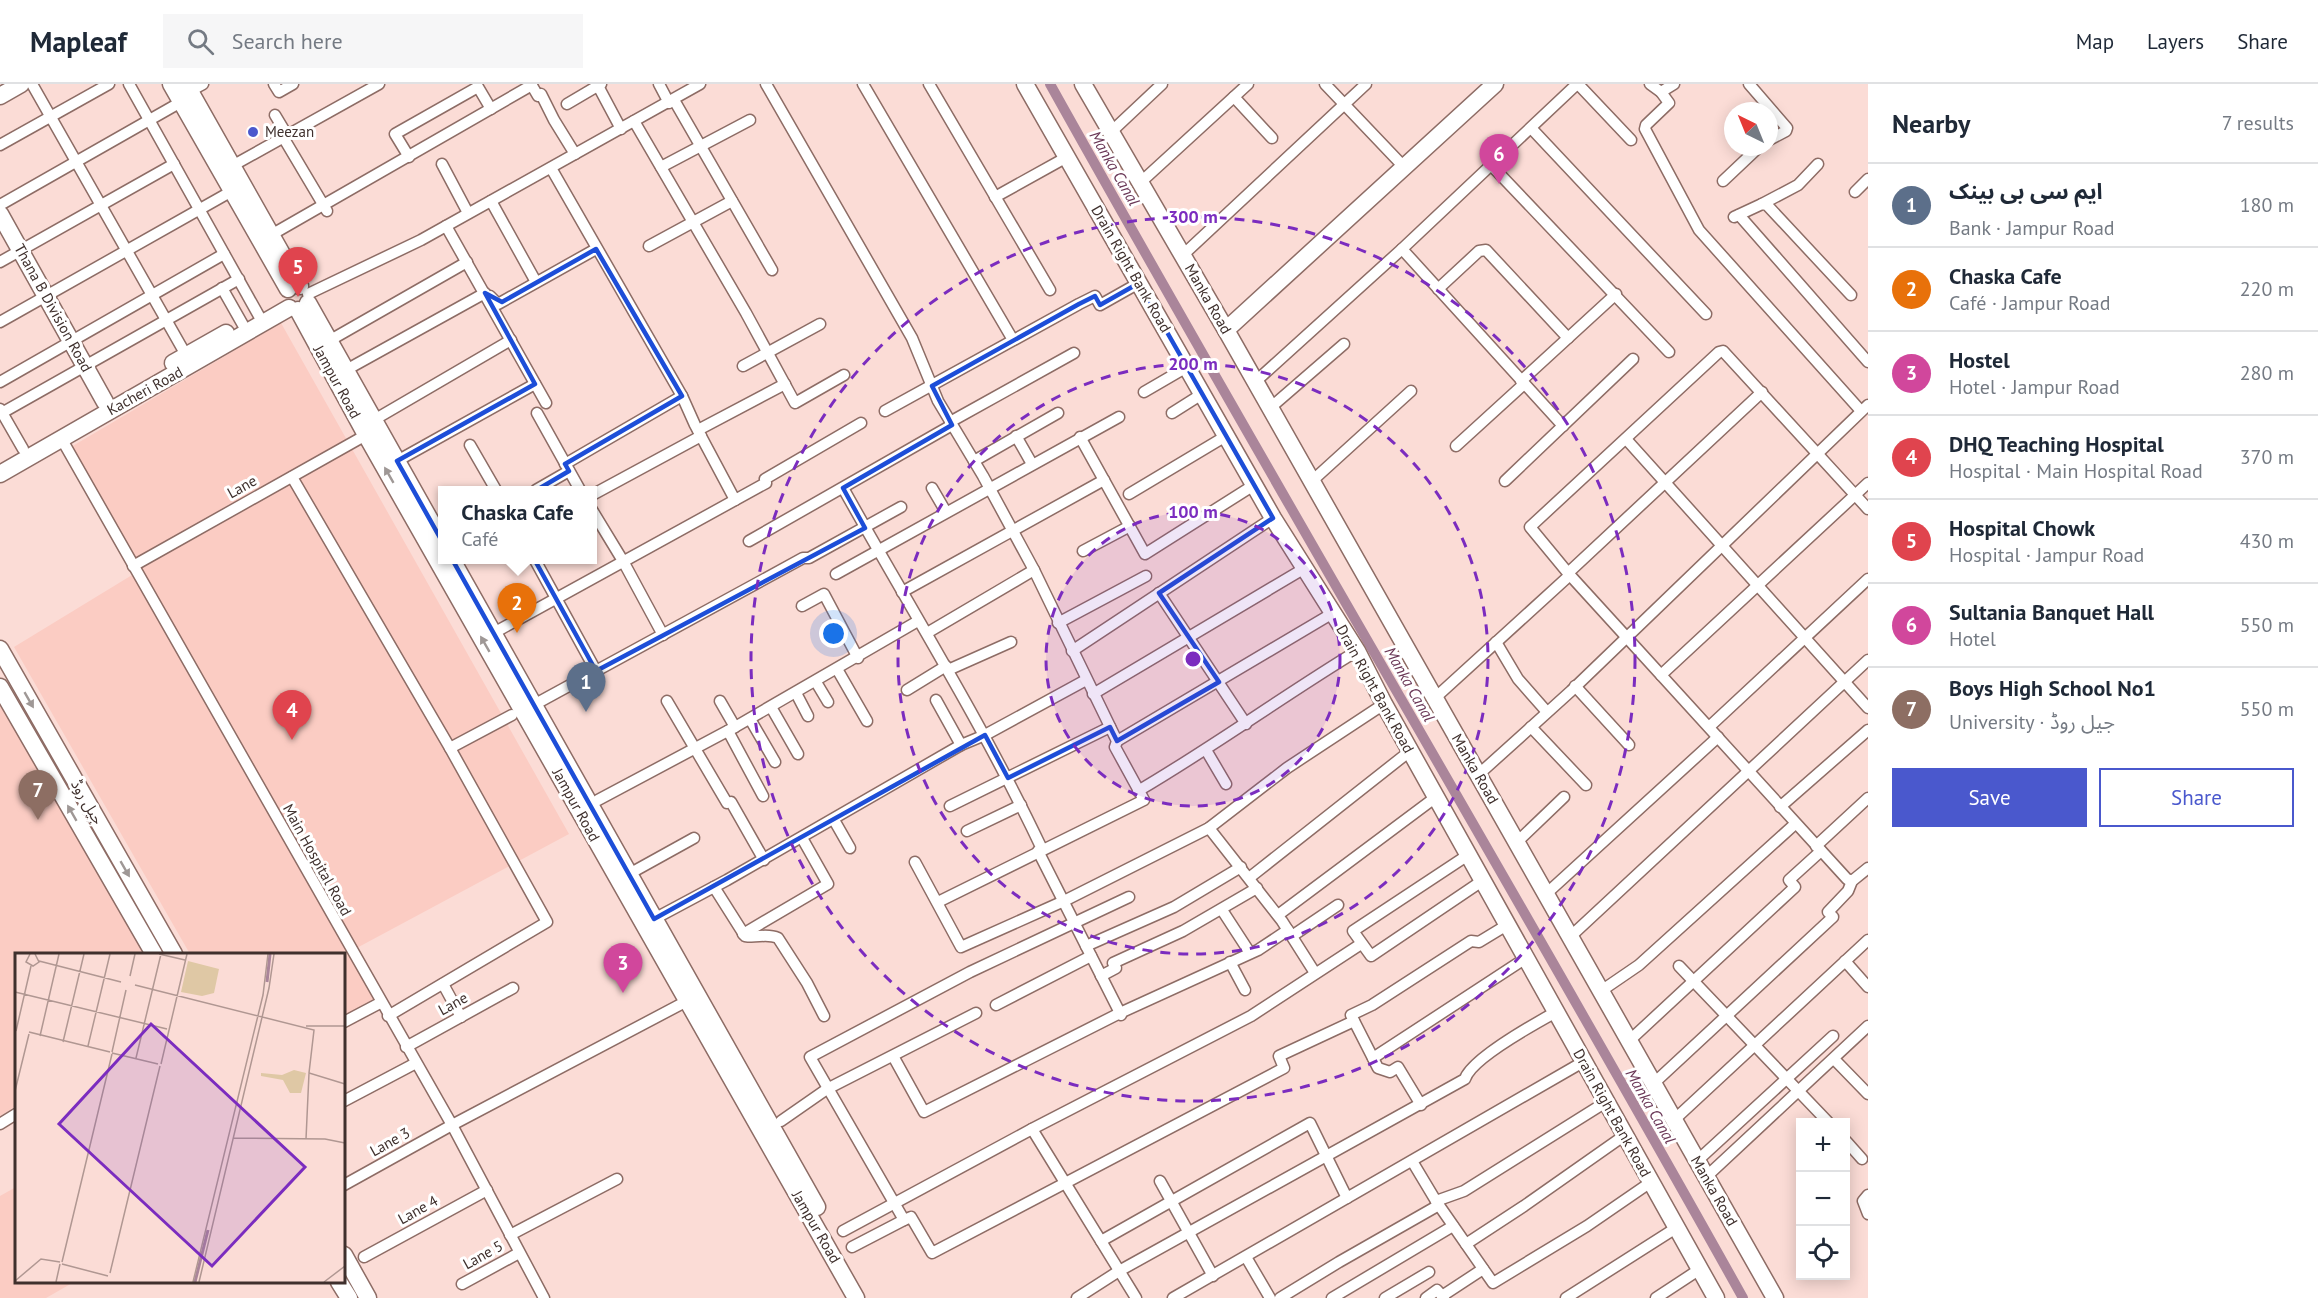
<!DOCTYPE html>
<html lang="en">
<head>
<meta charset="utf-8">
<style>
  :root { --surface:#fff; --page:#f6f6f7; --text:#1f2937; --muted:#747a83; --line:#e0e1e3; --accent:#4a58cd }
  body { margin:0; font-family:"PT Sans","Noto Sans Arabic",sans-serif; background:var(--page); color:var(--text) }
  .controls { position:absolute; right:18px; bottom:18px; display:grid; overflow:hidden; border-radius:0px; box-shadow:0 3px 15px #0003 }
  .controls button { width:54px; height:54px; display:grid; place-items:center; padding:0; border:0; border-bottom:2px solid var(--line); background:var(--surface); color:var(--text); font:30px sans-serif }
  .compass { position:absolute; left:1724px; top:18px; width:54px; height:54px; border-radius:50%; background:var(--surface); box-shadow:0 3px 15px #0003; rotate:317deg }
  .you { position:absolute; left:834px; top:550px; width:21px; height:21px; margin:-15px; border:4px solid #fff; border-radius:50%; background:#1a73e8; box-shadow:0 0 0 9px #1a73e833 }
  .badge { display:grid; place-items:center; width:39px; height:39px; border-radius:50%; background:var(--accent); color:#fff; font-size:20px; font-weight:700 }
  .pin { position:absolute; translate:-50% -50px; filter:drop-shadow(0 2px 3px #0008) }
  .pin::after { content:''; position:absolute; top:32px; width:21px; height:18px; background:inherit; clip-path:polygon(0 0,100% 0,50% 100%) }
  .popup { position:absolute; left:438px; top:402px; width:159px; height:78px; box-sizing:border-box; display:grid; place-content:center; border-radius:0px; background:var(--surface); filter:drop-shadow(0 2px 4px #0005); font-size:20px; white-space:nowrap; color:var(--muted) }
  .popup b { font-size:22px; color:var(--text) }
  .popup::after { content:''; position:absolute; left:50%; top:100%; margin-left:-12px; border:12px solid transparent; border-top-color:var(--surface) }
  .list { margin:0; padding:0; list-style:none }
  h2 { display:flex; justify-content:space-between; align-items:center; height:78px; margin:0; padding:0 24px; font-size:26px }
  h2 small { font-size:20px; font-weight:400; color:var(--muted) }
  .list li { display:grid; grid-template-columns:39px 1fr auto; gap:18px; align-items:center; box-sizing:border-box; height:84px; padding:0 24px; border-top:2px solid var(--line) }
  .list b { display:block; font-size:22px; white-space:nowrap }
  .list p { margin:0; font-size:20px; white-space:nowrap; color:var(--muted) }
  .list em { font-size:20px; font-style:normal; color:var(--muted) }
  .actions { display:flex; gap:12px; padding:18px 24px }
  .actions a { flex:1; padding:14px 0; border:2px solid var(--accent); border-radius:0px; text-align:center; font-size:21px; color:var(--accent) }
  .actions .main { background:var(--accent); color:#fff }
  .icon { flex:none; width:33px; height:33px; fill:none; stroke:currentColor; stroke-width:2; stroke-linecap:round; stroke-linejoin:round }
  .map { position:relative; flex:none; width:1868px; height:1214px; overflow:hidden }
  header { display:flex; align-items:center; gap:36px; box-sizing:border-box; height:84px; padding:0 30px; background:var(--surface); border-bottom:2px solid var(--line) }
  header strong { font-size:28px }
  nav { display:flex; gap:33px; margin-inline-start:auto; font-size:21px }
  .search { width:420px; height:54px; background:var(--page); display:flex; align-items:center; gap:15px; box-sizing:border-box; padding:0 21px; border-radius:0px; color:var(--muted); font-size:22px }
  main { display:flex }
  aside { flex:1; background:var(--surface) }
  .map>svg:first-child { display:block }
</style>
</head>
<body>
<header>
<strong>Mapleaf</strong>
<div class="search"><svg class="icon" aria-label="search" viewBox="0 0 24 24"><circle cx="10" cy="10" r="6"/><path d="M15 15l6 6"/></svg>Search here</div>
<nav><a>Map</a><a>Layers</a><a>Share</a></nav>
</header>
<main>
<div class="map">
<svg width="1868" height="1214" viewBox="0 0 1868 1214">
  <rect width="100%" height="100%" fill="#fbdcd6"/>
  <g fill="#fbccc3">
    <polygon points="281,239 569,750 353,866 381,916 344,935 344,870 190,870 14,563 137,488 71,363"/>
    <polygon points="0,601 154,870 16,870 16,1022 0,1032"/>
    <polygon points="16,1103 16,1198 74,1198 46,1214 0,1214 0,1112"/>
  </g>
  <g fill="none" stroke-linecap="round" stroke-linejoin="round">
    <path stroke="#aa859a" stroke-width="10" d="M 1050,0 C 1277,407 1516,807 1743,1214"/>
    <defs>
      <g id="street">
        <polyline points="32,0 186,271"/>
        <polyline points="129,0 259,232"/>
        <polyline points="274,0 279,8 293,0"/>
        <polyline points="531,0 538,12 541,10 554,36 575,70"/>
        <polyline points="597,0 621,45"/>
        <polyline points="659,0 669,19"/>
        <polyline points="766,0 912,254 938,317 983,392 1034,486 1117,657 1115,663 1144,716 938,818"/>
        <polyline points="863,0 1013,256"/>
        <polyline points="929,0 1050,206"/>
        <polyline points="1325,0 1404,83"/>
        <polyline points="1578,0 1631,56"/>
        <polyline points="1650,0 1661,8 1669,19 1646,41 1645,45 1699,146 1861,327"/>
        <polyline points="1749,0 1787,44 1786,47 1769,56"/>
        <polyline points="190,7 203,0"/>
        <polyline points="1661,8 1674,0"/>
        <polyline points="1234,13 1272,54"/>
        <polyline points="674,16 772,186"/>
        <polyline points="567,20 601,0"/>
        <polyline points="275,31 287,51"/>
        <polyline points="634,37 746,229 795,319 844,291"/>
        <polyline points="1531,44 1706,230"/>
        <polyline points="1111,48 1162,0"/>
        <polyline points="283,53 327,127"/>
        <polyline points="0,61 109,0"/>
        <polyline points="409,73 395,50 478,3 491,25"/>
        <polyline points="442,80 468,129"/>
        <polyline points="1491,81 1669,268"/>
        <polyline points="232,82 379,0"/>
        <polyline points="661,83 750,36"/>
        <polyline points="551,84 682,312 695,341 735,416"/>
        <polyline points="1723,97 1759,63"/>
        <polyline points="1141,98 1248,0"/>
        <polyline points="1855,108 1868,95"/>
        <polyline points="995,113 1067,73"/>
        <polyline points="491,117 536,198"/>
        <polyline points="1762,120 1798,101 1818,80"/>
        <polyline points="0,121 181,18"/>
        <polyline points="1739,131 1868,278"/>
        <polyline points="1734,133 1762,120 1767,121 1851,211"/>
        <polyline points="446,142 546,319"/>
        <polyline points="271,151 532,1"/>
        <polyline points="649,162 732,117"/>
        <polyline points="1402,165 1563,342"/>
        <polyline points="1183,171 1366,0"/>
        <polyline points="0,178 174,80"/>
        <polyline points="222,204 243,241"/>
        <polyline points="1438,205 1479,167 1486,166 1568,254"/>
        <polyline points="308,210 421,156 700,0"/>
        <polyline points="490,212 498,220 596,165"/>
        <polyline points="0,238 232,107"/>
        <polyline points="334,254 467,178"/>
        <polyline points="743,282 820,240"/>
        <polyline points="346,286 485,209"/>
        <polyline points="1521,297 1616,210"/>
        <polyline points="0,298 224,170"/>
        <polyline points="1255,298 1402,165 1577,0"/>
        <polyline points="1144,308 1187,283"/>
        <polyline points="1270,324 1344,260"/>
        <polyline points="0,325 23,365"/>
        <polyline points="885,327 1079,220 1095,212 1100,221 1139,199"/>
        <polyline points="537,329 580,406"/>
        <polyline points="1172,329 1202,310"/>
        <polyline points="0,330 239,195"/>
        <polyline points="950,338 1074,269"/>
        <polyline points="698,346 785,300"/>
        <polyline points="1016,352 1032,380"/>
        <polyline points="1080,353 1145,470 1254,401"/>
        <polyline points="61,354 452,1041 544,1214"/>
        <polyline points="1626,355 1868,624"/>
        <polyline points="470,361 496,406"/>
        <polyline points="1456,362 1524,300"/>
        <polyline points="397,377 535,300"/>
        <polyline points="974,377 1058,329"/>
        <polyline points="565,380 682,312"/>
        <polyline points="292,393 450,664 547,838 388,932"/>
        <polyline points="1312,397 1411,307"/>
        <polyline points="1505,397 1633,275"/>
        <path d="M 843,404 C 910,524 983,640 1042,765"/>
        <polyline points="932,404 946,428"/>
        <polyline points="536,406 569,387"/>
        <polyline points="1129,410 1226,352"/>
        <polyline points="592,411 701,352"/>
        <polyline points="592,426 623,477 663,551"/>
        <polyline points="749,457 952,341"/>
        <polyline points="1083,467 1130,442"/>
        <polyline points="535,476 596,587"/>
        <polyline points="133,482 366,351 379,333 511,256"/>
        <polyline points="1568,489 1762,308"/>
        <polyline points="836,490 1119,333"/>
        <polyline points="902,508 1104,396"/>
        <polyline points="1159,509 1246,640"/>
        <polyline points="802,522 824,510 858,574"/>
        <polyline points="1058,539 1146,492"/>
        <polyline points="499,546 766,399 765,395 861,339"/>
        <polyline points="927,549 1034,486"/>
        <polyline points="1496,558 1518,595 1547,628"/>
        <polyline points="1072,567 1273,434"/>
        <polyline points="837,585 867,637"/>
        <polyline points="948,586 1011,558"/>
        <polyline points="1661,591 1868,399"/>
        <polyline points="816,598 828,618"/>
        <polyline points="1575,602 1629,661"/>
        <polyline points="907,606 946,582"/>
        <polyline points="796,609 808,632"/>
        <polyline points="1093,610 1305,484"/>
        <polyline points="1435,614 1570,491"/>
        <polyline points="936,616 961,661"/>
        <polyline points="541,617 803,474 809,474 901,423"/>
        <polyline points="667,617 727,719 731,718 764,776"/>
        <polyline points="720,617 735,643"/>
        <polyline points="771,623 798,670"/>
        <polyline points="750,635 775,678"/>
        <polyline points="1531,643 1586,701"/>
        <polyline points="1709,643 1868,495"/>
        <polyline points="728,647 763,712"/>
        <polyline points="1117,657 1333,529"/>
        <polyline points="450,664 512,631"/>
        <polyline points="1206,666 1226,700"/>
        <polyline points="1478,691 1571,607 1868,321"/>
        <path d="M 1138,707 C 1213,663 1283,612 1357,567"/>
        <polyline points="598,716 735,643 918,537"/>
        <polyline points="950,722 1110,643"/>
        <polyline points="1780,723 1868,646"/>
        <polyline points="834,736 850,764"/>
        <polyline points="1209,744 1282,837 1315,889"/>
        <polyline points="967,747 1021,721"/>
        <polyline points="1516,759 1564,713"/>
        <polyline points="1816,762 1868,714"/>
        <polyline points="1038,767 1121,931"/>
        <polyline points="1468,771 1353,847 1371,872 1482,797"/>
        <polyline points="915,778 961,863 1064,817 1209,744 1287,684 1384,620"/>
        <polyline points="629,790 694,754"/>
        <polyline points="1249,794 1410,667"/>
        <polyline points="1852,797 1847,795 1568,489 1530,443 1719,268 1723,267 1868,425"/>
        <path d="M 714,803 L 745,852 C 757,854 767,849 778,854 L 807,899 L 824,932"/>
        <polyline points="1546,810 1718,653"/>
        <polyline points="1222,826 1250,869"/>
        <polyline points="1278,831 1436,713"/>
        <polyline points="654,835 727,796 961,661 985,651 1086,596"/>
        <polyline points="743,850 828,800 802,754"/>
        <polyline points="1292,852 1338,821"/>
        <polyline points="1570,853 1868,576"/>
        <polyline points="1086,862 1174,823 1241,783"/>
        <polyline points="1845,877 1868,903"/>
        <polyline points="1230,878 1245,906"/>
        <polyline points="1679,882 1828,1038"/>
        <polyline points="1101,892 1116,884 1113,879 1183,847 1257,804"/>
        <polyline points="443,900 461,933"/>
        <polyline points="1601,907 1639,881 1795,740"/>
        <polyline points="996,921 1091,872"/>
        <polyline points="344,938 380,919"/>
        <polyline points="1629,957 1795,803 1789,796 1821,767"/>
        <polyline points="406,963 513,904"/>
        <polyline points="893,972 924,1028 1120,929 1258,866 1288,846"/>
        <polyline points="1373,974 1526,874"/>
        <polyline points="1834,975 1868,1010"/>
        <polyline points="1653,1000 1833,833 1828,828 1848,807 1852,797 1868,784"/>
        <polyline points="344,1017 416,979"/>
        <polyline points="1421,1021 1398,983 1390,988 1378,984 1351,931 1372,921 1471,857 1479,858 1507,841"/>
        <polyline points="1674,1036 1868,856"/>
        <polyline points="781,1037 827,1005 976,929"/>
        <polyline points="0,1040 16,1030"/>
        <polyline points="1032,1045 1136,1214"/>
        <polyline points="1846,1057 1862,1075"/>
        <polyline points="1412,1077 1436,1117 1493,1199 1587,1142 1651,1098"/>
        <polyline points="1697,1077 1833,952"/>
        <polyline points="1706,1093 1868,942"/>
        <polyline points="1160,1097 1213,1192"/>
        <polyline points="344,1101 452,1041 687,917"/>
        <polyline points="1868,1111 1863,1117 1868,1130"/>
        <polyline points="1436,1117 1464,1107 1606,1018"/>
        <polyline points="904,1136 911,1133 932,1169 1284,984 1279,972 1354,937"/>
        <polyline points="843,1147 1032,1045 1251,932 1361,860"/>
        <polyline points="510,1151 617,1095"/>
        <polyline points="1101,1157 1310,1039 1347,1114"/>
        <polyline points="1466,1160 1524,1122 1625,1051"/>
        <polyline points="852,1163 904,1136 810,973 970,888 1129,813"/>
        <polyline points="364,1173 487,1106"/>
        <polyline points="1246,1173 1270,1214"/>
        <polyline points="462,1200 519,1169"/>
        <polyline points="1442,1212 1483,1185"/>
        <path d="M 1077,1214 L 1119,1187 L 1465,995 C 1471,975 1536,939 1556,928"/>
        <polyline points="1173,1214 1583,978"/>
        <polyline points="1280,1214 1339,1178 1439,1121"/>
        <polyline points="1332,1214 1453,1142"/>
        <polyline points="1385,1214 1429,1188"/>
        <polyline points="1426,1214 1437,1206 1444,1214"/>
        <polyline points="1566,1214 1676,1144"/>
        <polyline points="1656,1214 1700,1185"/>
      </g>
      <g id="secondary">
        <polyline points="171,0 288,205"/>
        <polyline points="186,0 300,202"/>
        <polyline points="1025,0 1273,434 1357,567 1384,620 1716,1214"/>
        <polyline points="1083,0 1226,246 1775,1214"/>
        <polyline points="0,12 21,0"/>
        <polyline points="0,130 105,318"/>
        <polyline points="308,219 442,457"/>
        <polyline points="298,226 366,351 856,1214"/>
        <polyline points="1226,246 1495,0"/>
        <polyline points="173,279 226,249"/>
        <polyline points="0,390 289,224"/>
        <polyline points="452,476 817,1123"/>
        <polyline points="0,565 174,870"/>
        <polyline points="0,603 154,870"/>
        <polyline points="344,1171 368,1214"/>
        <polyline points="339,1198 349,1214"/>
      </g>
    </defs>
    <use href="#street" stroke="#8d6c65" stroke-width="13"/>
    <use href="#secondary" stroke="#8d6c65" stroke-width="19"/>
    <use href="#street" stroke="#fff" stroke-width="10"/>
    <use href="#secondary" stroke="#fff" stroke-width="16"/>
  </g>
  <defs><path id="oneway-solid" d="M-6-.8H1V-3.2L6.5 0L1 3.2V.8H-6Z" transform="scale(1.5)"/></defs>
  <g fill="#9f9896">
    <use href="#oneway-solid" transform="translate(389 391) rotate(-120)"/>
    <use href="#oneway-solid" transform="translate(485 560) rotate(-120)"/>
    <use href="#oneway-solid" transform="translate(29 616) rotate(60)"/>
    <use href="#oneway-solid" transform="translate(72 729) rotate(-120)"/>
    <use href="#oneway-solid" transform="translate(125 785) rotate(60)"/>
  </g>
  <path fill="none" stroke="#1d4ed8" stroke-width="4.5" stroke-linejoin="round" d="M 596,165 L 682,312 L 565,380 L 569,387 L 506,424 L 596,587 L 865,444 L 843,404 L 952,341 L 932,302 L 1079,220 L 1095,212 L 1100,221 L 1139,199 L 1273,434 L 1159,509 L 1219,598 L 1117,657 L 1110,643 L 1008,694 L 985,651 L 654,835 L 397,377 L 535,300 L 485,209 L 502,218 Z"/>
  <circle cx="1193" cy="575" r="147" fill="#7b2cbf" fill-opacity=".12"/>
  <g fill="none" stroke="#7b2cbf" stroke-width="3" stroke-dasharray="10 8">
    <circle cx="1193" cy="575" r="147"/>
    <circle cx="1193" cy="575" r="295"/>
    <circle cx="1193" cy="575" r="442"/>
  </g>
  <circle fill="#4a58cd" stroke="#fff" stroke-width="2" cx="253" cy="48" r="6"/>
  <g text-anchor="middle" stroke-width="6" stroke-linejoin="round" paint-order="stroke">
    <g font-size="15" fill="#3f302d" stroke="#fff" text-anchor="start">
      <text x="265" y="53">Meezan</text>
    </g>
    <g font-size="15" fill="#3f302d" stroke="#fff">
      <text transform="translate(1131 185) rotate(60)" y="5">Drain Right Bank Road</text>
      <text transform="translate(1208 215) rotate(60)" y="5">Manka Road</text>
      <text transform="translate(53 224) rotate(61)" y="5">Thana B Division Road</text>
      <text transform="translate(337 298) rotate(61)" y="5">Jampur Road</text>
      <text transform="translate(145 307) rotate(-29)" y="5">Kacheri Road</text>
      <text transform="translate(242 403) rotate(-29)" y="5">Lane</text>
      <text transform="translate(1375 605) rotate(61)" y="5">Drain Right Bank Road</text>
      <text transform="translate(1475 685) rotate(60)" y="5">Manka Road</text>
      <text transform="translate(87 718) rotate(60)" y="5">جیل روڈ</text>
      <text transform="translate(576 721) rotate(61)" y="5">Jampur Road</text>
      <text transform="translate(317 776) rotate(61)" y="5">Main Hospital Road</text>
      <text transform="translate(453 920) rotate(-29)" y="5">Lane</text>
      <text transform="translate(1612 1029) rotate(61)" y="5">Drain Right Bank Road</text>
      <text transform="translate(390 1058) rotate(-29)" y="5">Lane 3</text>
      <text transform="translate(1714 1107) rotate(60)" y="5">Manka Road</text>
      <text transform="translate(418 1126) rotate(-29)" y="5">Lane 4</text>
      <text transform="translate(816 1143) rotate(60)" y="5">Jampur Road</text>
      <text transform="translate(483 1171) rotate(-29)" y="5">Lane 5</text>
    </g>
    <g font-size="16" font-style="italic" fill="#6a3756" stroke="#fff">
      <text transform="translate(1115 84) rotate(60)" y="6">Manka Canal</text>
      <text transform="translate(1410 600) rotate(60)" y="6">Manka Canal</text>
      <text transform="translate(1651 1022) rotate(60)" y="6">Manka Canal</text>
    </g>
  </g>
  <g transform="translate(15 869)">
    <rect width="330" height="330" fill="#fbdcd6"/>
    <path d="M 173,8 L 204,16 L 199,40 L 187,43 L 166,39 ZM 279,117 L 291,120 L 286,140 L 275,140 L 268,127 L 246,123 L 246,120 L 267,122 Z" fill="#dfc8a5"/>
    <path fill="none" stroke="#aa859a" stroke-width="3" d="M 252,29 L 255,1M 180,329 L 193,277"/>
    <path fill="none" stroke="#b09792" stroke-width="1.5" d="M 15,1 L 11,9 L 18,13 L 24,9 L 20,1M 144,1 L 170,7M 24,8 L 106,29M 115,23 L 120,1M 120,32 L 299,77 L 294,120 L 330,131M 0,39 L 152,76M 291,73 L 330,73M 1,78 L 16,13M 14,79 L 95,99M 25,83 L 44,1M 48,89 L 69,1M 73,93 L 95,1M 97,99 L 111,37M 97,100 L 143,111M 121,105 L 146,1M 146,111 L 172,1M 0,138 L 14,81M 218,185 L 310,186 L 330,190M 291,186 L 294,120M 47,309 L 97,101M 47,311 L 93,323M 95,320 L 145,113M 0,328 L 26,306 L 45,309M 41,329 L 45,311M 178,329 L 248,42 L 253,1M 184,329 L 254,35 L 259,1M 309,329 L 330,313"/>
    <path fill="#7b2cbf" fill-opacity="0.15" stroke="#7b2cbf" stroke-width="3" d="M 136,71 L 290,214 L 197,313 L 44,171 Z"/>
    <rect width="330" height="330" fill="none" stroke="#3f302d" stroke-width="3"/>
  </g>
  <circle cx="1193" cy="575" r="9" fill="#7b2cbf" stroke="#fff" stroke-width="3"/>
  <g font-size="18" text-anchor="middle" font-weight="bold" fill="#7b2cbf" stroke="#fff" stroke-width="6" stroke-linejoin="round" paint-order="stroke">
    <text x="1193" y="139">300 m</text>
    <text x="1193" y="286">200 m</text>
    <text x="1193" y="434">100 m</text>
  </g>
</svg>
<div class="controls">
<button>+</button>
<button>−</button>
<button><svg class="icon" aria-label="locate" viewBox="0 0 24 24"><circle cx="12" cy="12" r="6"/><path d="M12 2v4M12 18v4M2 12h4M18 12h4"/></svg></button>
</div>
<svg class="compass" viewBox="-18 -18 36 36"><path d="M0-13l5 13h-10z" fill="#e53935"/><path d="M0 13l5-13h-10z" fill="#747a83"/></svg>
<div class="you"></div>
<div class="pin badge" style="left:586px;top:628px;background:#5c6f8a">1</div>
<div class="pin badge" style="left:517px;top:549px;background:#e8710a">2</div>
<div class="popup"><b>Chaska Cafe</b>Café</div>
<div class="pin badge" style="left:623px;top:909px;background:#d1479c">3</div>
<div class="pin badge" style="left:292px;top:656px;background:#e0444e">4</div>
<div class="pin badge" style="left:298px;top:213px;background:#e0444e">5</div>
<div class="pin badge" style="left:1499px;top:100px;background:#d1479c">6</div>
<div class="pin badge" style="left:38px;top:736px;background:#8d6e63">7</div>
</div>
<aside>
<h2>Nearby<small>7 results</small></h2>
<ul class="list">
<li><span class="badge" style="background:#5c6f8a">1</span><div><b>ایم سی بی بینک</b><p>Bank · Jampur Road</p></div><em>180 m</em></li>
<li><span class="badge" style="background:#e8710a">2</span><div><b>Chaska Cafe</b><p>Café · Jampur Road</p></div><em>220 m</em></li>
<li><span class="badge" style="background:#d1479c">3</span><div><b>Hostel</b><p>Hotel · Jampur Road</p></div><em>280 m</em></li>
<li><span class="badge" style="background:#e0444e">4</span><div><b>DHQ Teaching Hospital</b><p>Hospital · Main Hospital Road</p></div><em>370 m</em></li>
<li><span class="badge" style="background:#e0444e">5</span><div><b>Hospital Chowk</b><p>Hospital · Jampur Road</p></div><em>430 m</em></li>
<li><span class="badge" style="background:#d1479c">6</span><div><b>Sultania Banquet Hall</b><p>Hotel</p></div><em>550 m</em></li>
<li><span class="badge" style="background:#8d6e63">7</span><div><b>Boys High School No1</b><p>University · جیل روڈ</p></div><em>550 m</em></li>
</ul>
<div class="actions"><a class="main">Save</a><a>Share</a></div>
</aside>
</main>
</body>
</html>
